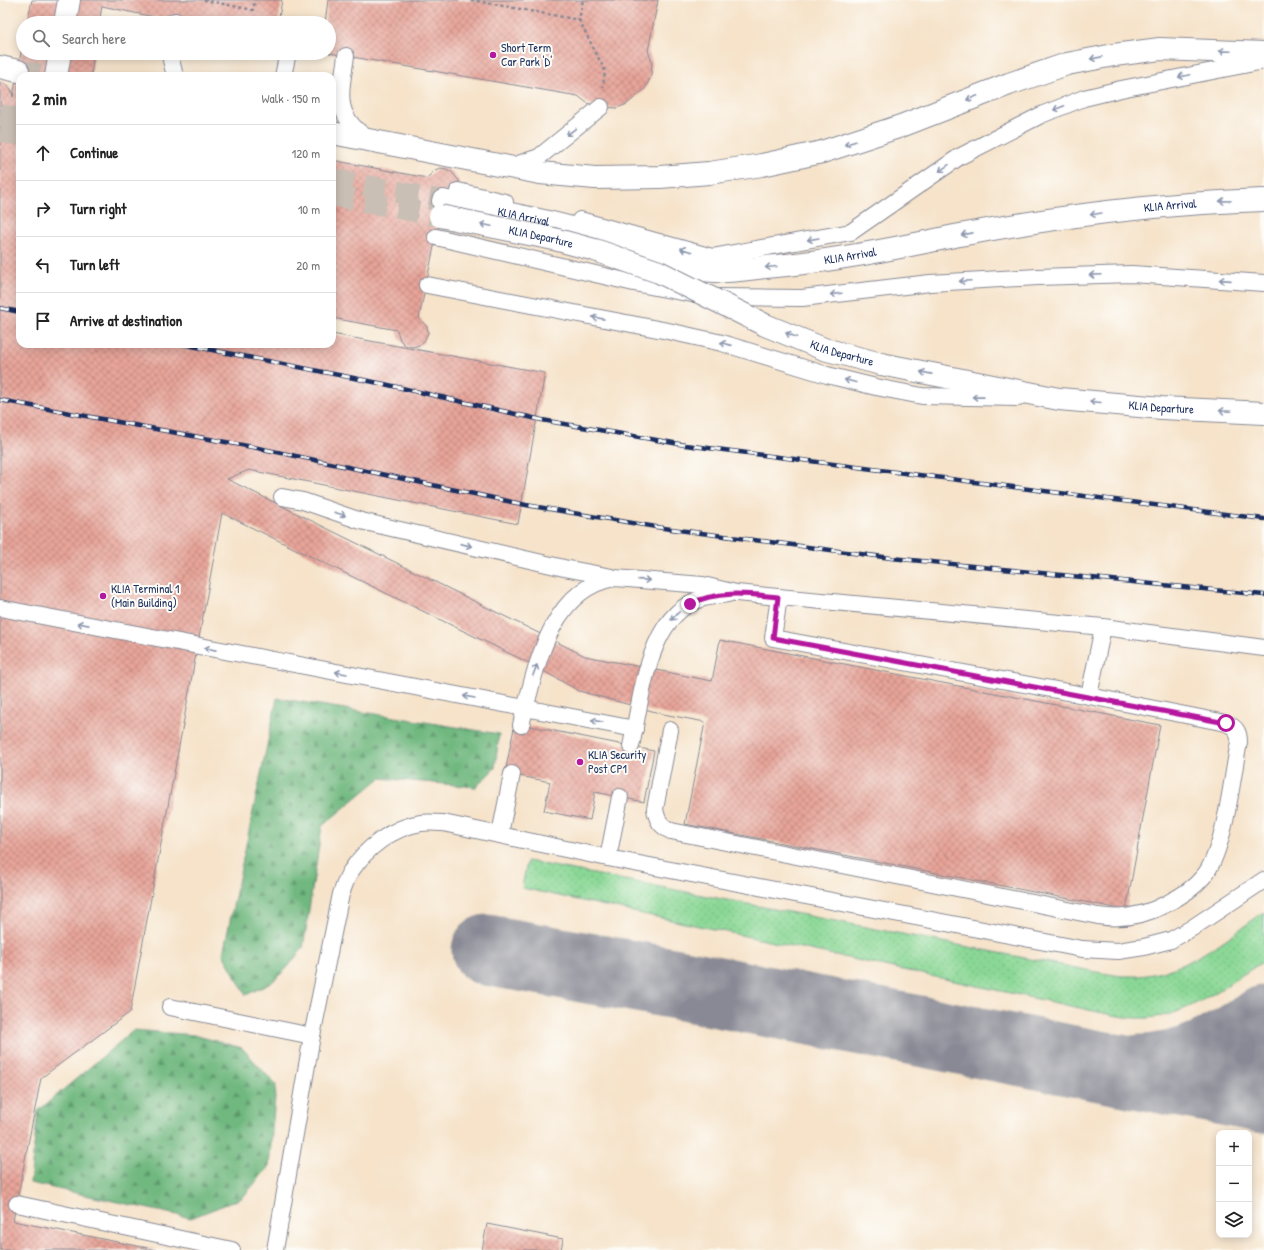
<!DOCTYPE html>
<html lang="en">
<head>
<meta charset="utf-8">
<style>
  :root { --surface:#fff; --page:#f2f2f2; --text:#222; --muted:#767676; --line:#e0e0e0 }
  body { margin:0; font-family:"Patrick Hand",sans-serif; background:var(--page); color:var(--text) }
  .controls { position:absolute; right:12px; bottom:12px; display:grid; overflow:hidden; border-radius:8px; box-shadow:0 2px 10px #0003 }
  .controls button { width:36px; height:36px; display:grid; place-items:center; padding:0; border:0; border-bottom:1px solid var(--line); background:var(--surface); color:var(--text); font:20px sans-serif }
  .stop { position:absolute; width:12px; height:12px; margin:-9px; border:3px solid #b5179e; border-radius:50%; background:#fff }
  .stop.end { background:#b5179e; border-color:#fff; box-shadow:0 1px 4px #0008 }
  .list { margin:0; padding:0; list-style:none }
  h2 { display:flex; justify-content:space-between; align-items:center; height:52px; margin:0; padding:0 16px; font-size:17px }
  h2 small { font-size:13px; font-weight:400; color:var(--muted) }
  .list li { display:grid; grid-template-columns:26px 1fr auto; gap:12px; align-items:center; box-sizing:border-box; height:56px; padding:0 16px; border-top:1px solid var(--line) }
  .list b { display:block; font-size:15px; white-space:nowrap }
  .list em { font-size:13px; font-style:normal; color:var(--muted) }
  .icon { flex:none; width:22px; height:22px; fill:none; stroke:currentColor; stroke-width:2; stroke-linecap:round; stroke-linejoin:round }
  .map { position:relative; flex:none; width:1264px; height:1250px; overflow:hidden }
  .search { position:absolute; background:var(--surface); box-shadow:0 2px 10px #0003; left:16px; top:16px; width:320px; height:44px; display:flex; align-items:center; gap:10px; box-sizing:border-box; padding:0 14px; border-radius:22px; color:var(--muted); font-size:15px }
  .panel { position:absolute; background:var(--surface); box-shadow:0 2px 10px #0003; left:16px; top:72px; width:320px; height:276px; border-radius:12px }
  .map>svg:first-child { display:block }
</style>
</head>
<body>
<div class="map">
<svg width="1264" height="1250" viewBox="0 0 1264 1250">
  <defs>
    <pattern id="grass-dots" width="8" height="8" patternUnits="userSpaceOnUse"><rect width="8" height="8" fill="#8bd896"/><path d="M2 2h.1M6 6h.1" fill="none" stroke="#77ba84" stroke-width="1.8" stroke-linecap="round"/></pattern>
    <pattern id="forest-firs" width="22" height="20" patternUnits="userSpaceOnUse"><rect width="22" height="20" fill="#70b87f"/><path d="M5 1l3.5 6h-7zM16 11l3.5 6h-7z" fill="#5b966b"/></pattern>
    <pattern id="building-cross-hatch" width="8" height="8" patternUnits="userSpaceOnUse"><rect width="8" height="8" fill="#e8a499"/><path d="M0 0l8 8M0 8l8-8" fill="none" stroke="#bb8680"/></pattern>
  </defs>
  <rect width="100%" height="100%" fill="#fdfcf7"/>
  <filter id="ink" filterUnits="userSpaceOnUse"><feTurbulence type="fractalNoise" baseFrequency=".025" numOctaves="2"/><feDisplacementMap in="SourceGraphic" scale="8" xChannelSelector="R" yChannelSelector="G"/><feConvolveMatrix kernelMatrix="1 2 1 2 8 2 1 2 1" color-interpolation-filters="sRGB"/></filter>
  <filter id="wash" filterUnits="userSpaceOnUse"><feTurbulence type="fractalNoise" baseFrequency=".012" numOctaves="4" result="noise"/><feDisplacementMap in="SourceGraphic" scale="16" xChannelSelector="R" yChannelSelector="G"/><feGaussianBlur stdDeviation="0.9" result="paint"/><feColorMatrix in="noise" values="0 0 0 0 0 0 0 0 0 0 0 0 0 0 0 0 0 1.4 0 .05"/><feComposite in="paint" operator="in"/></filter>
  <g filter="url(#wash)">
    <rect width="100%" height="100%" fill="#f6e3ca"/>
    <path fill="url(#grass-dots)" stroke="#53847a" d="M 527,861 L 1102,973 C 1110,974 1118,976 1126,976 C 1179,979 1224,940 1264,912 L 1264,961 C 1226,984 1184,1021 1137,1018 C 1128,1018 1120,1016 1112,1015 L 522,888 Z"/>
    <g fill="url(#forest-firs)" stroke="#46746e">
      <polygon points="277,698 499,734 495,768 476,787 380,778 322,826 303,948 287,968 271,983 246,995 223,954"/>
      <polygon points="134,1030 194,1035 242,1048 276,1085 269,1167 242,1198 191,1218 30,1183 38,1111"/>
    </g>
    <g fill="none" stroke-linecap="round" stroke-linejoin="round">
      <g stroke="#888994" stroke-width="71">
        <polyline points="487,950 677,984 1264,1098"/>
        <path d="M 1140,1070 C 1190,1069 1224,1047 1264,1021"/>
      </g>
    </g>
    <g id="blocks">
      <g fill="url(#building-cross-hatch)">
        <polygon points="32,0 282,0 278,23 182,23 102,6 99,23 27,23"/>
        <polygon points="328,0 658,0 648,51 652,62 651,76 645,89 627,104 617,108 601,107 587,103 578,96 329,53 329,23 325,23"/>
        <polygon points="22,47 23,53 94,53 91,76 20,76 20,344 332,344 332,334 545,373 518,524 249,470 227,479 585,656 712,681 720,640 1160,725 1126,910 685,824 705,722 663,714 579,691 533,665 222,513 130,1012 41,1078 13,1221 157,1250 0,1250 0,82 8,86 12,91 13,97"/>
        <polygon points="332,160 427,178 435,170 440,168 446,169 452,172 459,181 459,187 444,199 419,318 427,327 428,333 423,343 417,346 412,347 405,345 400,340 397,330 332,318"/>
        <polygon points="515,723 654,751 644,802 595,792 590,820 544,811 550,782 505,773"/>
        <polygon points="487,1224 563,1239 561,1250 482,1250"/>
      </g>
    </g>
  </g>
  <g filter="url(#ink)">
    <use href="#blocks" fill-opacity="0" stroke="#888994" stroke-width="1"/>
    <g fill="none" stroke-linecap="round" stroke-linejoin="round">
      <polyline stroke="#cabfb4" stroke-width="22" stroke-dasharray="22 11" stroke-linecap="butt" points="18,71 46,76"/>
      <g stroke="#cabfb4" stroke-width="22" stroke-dasharray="22 11" stroke-linecap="butt">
        <polyline points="0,115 20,119"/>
        <polyline points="0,131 20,135"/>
        <polyline points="332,179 443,201"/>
        <polyline points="332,195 440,216"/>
      </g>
      <defs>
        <g id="service">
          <polyline points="174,23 175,21"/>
          <polyline points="172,53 171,60 175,76"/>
          <path d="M 346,56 C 341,92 332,116 369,139"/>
          <polyline points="283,76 288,53"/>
          <polyline points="512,166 539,157 601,107"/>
          <polyline points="458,191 505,202"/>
          <polyline points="580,220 712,257 851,232 959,157 1041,115 1084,98 1121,89 1264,61"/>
          <polyline points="436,237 634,283 692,294"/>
          <polyline points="427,285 668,331 722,343 827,375 876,387 922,396 1018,398"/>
          <polyline points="715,297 802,298 930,283 1038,277 1132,274 1264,283"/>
          <polyline points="282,497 303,501 361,521 564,568 612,577"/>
          <polyline points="779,597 773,638 1089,696"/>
          <polyline points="0,608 635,729"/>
          <path d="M 521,725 C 535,672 549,588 615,578 L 703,585 L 736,593 L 1103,627 L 1264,648"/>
          <path d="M 670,730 L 655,809 C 657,821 661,826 671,831 L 1098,916 C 1123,920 1144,916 1166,904 C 1180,897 1193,889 1203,877 C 1225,852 1232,777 1239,742 C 1239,732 1236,727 1226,723 L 1089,696 L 1103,627"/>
          <path d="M 631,746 C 642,699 647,612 704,598 C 712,596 720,595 728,594"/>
          <polyline points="500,834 512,774"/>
          <polyline points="608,858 620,797"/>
          <polyline points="170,1007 312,1036"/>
          <polyline points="17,1204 232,1250"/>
          <path d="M 275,1250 L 312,1036 L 341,894 C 344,887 346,878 351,871 C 366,848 393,827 421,823 C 428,822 436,823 443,823 L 608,858 L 1082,949 L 1118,951 L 1144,947 L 1171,940 L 1192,928 L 1264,880"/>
        </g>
        <g id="pedestrian">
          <polyline points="65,23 69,0"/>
          <polyline points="56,76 60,53"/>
        </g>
        <g id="minor">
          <polyline points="0,67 18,71"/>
          <polyline points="332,133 540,173 595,178 660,177 709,173 762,165 822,152 901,126 1009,84 1067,64 1114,55 1160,49 1264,53"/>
        </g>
        <g id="primary">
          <path id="s1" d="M 443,201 C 489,210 534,217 579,230 C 625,244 665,270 715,271 C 731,272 748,269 765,267 C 831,262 895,248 960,235 C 1060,216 1162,203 1264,200"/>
          <path id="s2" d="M 881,364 L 1059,399 L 1162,408 L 1264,413"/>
        </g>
      </defs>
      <use href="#service" stroke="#888994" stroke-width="18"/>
      <use href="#pedestrian" stroke="#888994" stroke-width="24"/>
      <use href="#minor" stroke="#888994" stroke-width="24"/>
      <use href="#primary" stroke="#888994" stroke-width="24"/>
      <g stroke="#888994" stroke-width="2.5" stroke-dasharray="3 3" stroke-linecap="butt">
        <polyline points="204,0 253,10 255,0"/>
        <polyline points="471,0 579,20 583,0"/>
        <polyline points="579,20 605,71 603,87"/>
      </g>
      <use href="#service" stroke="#fff" stroke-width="16"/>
      <use href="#pedestrian" stroke="#fff" stroke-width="22"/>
      <use href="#minor" stroke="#fff" stroke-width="22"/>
      <use href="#primary" stroke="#fff" stroke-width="22"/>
      <defs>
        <g id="rail">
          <polyline points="0,308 20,312"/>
          <polyline points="182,344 384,384 542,420 685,445 1264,519"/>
          <polyline points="0,400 263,449 526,505 656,527 891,558 1264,595"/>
        </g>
      </defs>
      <use href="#rail" stroke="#1b2f5e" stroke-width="4.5"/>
      <use href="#rail" stroke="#fdfcf7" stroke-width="3" stroke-dasharray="9" stroke-linecap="butt"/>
      <defs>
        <g id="primary-bridge">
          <path id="s3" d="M 440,216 L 554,239 L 595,250 L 659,272 L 765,325 L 824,349 L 881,364"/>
        </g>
      </defs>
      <use href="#primary-bridge" stroke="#888994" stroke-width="24" stroke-linecap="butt"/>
      <use href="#primary-bridge" stroke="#fff" stroke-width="22"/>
    </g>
    <defs><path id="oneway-shaft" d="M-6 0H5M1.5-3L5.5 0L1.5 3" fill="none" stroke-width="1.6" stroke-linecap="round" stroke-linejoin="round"/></defs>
    <g stroke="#8d97ae">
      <use href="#oneway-shaft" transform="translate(1225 51) rotate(-178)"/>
      <use href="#oneway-shaft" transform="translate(1096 58) rotate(169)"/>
      <use href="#oneway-shaft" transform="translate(1184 76) rotate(169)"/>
      <use href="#oneway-shaft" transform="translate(972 98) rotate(159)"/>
      <use href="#oneway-shaft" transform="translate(1059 108) rotate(159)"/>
      <use href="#oneway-shaft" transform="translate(571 132) rotate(143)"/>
      <use href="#oneway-shaft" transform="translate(850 143) rotate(162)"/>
      <use href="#oneway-shaft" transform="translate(944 168) rotate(145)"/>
      <use href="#oneway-shaft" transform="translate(1225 201) rotate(178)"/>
      <use href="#oneway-shaft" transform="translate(1096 214) rotate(171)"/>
      <use href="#oneway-shaft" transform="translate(486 225) rotate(-168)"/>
      <use href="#oneway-shaft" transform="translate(967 234) rotate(169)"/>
      <use href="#oneway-shaft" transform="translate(813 239) rotate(170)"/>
      <use href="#oneway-shaft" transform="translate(686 250) rotate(-164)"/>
      <use href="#oneway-shaft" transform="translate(771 267) rotate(175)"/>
      <use href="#oneway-shaft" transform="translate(1095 275) rotate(178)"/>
      <use href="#oneway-shaft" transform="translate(1225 280) rotate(-176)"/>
      <use href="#oneway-shaft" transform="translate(965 281) rotate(177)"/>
      <use href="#oneway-shaft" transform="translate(836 294) rotate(173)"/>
      <use href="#oneway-shaft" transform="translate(598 318) rotate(-169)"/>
      <use href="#oneway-shaft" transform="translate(791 335) rotate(-157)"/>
      <use href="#oneway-shaft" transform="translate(726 344) rotate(-165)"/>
      <use href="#oneway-shaft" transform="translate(926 373) rotate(-169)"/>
      <use href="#oneway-shaft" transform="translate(850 381) rotate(-166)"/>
      <use href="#oneway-shaft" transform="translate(978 397) rotate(-179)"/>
      <use href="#oneway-shaft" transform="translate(1095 402) rotate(-175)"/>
      <use href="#oneway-shaft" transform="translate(1225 411) rotate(-177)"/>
      <use href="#oneway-shaft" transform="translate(340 514) rotate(18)"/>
      <use href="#oneway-shaft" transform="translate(466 545) rotate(13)"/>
      <use href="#oneway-shaft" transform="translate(644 580) rotate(4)"/>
      <use href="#oneway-shaft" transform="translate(675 616) rotate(135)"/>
      <use href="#oneway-shaft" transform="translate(83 624) rotate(-169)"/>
      <use href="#oneway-shaft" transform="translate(210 649) rotate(-169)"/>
      <use href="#oneway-shaft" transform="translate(535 670) rotate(-69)"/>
      <use href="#oneway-shaft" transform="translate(341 673) rotate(-170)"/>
      <use href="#oneway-shaft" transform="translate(469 697) rotate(-170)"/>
      <use href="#oneway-shaft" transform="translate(597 721) rotate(-169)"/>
    </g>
  </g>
  <g fill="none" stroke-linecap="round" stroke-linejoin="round" filter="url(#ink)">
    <path stroke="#b5179e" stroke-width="5" d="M 690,604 C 718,590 748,594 778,597 L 773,638 L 1226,723"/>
  </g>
  <g fill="#b5179e" stroke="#fdfcf7" stroke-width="1.5">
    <circle cx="493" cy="55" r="4"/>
    <circle cx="103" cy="596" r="4"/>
    <circle cx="580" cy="762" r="4"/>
  </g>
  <g text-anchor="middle" stroke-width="4" stroke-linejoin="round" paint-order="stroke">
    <g font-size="12" fill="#1b2f5e" stroke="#fdfcf7" text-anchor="start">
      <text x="501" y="52">Short Term<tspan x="501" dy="14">Car Park 'D'</tspan></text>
      <text x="111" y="593">KLIA Terminal 1<tspan x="111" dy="14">(Main Building)</tspan></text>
      <text x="588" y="759">KLIA Security<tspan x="588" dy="14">Post CP1</tspan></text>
    </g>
    <g font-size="12" fill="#1b2f5e" stroke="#fdfcf7">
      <text dy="4" stroke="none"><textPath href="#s1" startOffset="742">KLIA Arrival</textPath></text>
      <text dy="4" stroke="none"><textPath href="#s1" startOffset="82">KLIA Arrival</textPath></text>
      <text dy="4" stroke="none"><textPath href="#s3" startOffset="103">KLIA Departure</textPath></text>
      <text dy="4" stroke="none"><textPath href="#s1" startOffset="418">KLIA Arrival</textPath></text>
      <text dy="4" stroke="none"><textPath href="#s3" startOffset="427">KLIA Departure</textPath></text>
      <text dy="4" stroke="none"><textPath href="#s2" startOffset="284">KLIA Departure</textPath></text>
    </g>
  </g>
</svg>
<div class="controls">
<button>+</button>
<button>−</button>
<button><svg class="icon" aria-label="layers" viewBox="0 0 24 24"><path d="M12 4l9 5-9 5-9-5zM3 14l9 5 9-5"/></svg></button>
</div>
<div class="stop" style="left:1226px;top:723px"></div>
<div class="stop end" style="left:690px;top:604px"></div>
<div class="search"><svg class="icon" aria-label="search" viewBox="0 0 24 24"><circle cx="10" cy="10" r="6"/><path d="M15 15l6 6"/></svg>Search here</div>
<section class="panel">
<h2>2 min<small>Walk · 150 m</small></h2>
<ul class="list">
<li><svg class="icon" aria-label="ahead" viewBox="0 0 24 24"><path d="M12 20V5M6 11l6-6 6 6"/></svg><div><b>Continue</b></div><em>120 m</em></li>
<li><svg class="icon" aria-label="right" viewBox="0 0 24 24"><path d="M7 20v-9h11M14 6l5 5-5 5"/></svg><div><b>Turn right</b></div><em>10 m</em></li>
<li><svg class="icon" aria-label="left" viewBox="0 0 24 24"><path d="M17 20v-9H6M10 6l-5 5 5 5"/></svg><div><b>Turn left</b></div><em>20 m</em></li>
<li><svg class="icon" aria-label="arrive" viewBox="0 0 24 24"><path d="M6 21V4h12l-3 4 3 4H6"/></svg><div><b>Arrive at destination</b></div></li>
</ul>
</section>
</div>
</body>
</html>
